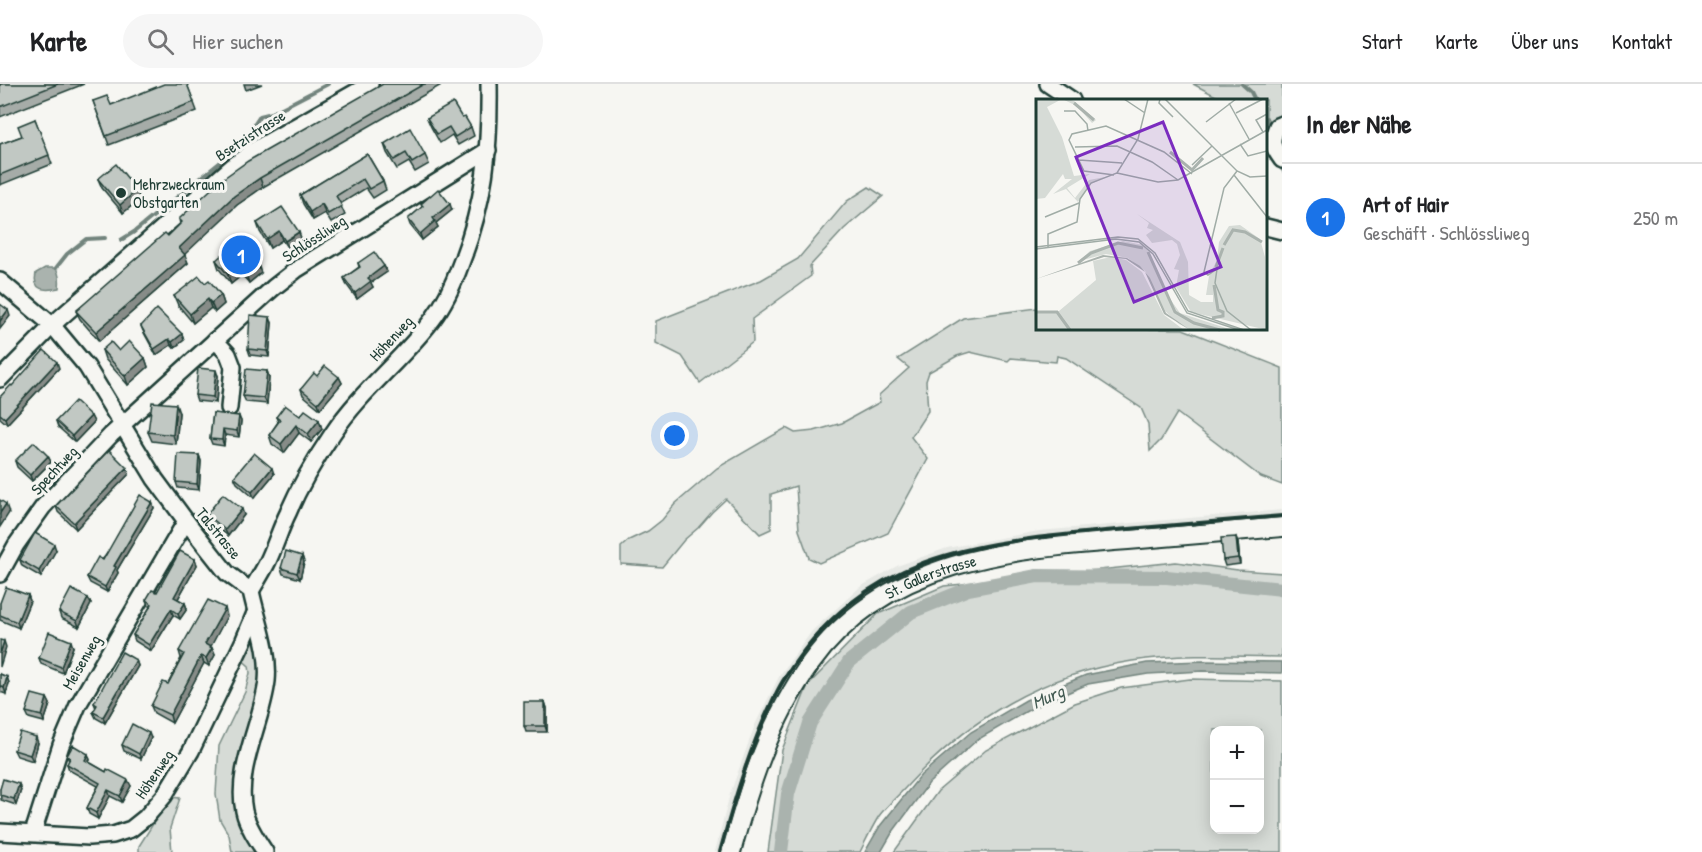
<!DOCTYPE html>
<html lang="de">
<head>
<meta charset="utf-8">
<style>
  :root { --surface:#fff; --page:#f6f6f6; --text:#202124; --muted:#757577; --line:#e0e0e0; --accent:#1a73e8 }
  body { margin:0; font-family:"Patrick Hand",sans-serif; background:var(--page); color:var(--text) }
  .controls { position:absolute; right:18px; bottom:18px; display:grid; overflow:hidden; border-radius:12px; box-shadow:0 3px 15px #0003 }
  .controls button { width:54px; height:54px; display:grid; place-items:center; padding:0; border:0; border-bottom:2px solid var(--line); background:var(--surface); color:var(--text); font:30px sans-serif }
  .you { position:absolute; left:675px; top:352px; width:21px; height:21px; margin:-15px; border:4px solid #fff; border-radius:50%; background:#1a73e8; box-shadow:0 0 0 9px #1a73e833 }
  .badge { display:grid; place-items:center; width:39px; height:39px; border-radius:50%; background:var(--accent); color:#fff; font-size:20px; font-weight:700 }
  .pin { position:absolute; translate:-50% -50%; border:3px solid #fff; box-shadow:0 2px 6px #0006 }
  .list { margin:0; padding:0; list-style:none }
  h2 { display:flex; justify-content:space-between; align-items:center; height:78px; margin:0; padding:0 24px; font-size:26px }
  h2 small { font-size:20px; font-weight:400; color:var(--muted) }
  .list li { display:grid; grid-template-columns:39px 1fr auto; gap:18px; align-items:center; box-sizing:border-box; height:108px; padding:0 24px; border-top:2px solid var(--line) }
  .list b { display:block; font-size:22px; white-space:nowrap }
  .list p { margin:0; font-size:20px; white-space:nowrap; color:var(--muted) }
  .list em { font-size:20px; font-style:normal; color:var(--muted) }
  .icon { flex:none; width:33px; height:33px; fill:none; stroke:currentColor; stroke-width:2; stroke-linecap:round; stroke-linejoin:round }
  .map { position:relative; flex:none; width:1282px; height:768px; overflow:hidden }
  header { display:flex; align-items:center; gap:36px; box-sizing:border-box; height:84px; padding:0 30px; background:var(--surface); border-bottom:2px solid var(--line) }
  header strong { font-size:28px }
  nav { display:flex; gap:33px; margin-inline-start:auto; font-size:21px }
  .search { width:420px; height:54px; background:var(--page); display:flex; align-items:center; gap:15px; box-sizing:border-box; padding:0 21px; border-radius:33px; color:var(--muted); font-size:22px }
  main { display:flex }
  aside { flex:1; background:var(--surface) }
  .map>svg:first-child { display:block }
</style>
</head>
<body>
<header>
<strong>Karte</strong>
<div class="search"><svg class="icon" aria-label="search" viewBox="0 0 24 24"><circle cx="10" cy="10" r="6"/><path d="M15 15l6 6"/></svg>Hier suchen</div>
<nav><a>Start</a><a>Karte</a><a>Über uns</a><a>Kontakt</a></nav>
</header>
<main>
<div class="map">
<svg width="1282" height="768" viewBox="0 0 1282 768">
  <rect width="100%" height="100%" fill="#f6f6f2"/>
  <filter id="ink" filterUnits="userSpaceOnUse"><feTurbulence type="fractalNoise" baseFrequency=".0167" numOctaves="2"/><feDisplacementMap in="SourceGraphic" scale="12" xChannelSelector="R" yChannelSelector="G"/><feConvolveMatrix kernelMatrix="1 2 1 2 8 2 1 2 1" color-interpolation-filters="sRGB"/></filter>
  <g filter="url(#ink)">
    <polygon fill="#e6e8e4" points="1282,426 1282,434 1009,461 947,474 920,483 897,493 867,511 843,530 820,554 788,597 764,642 744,694 723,768 715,768 730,710 755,641 780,591 812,547 860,503 897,482 947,464 1039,447"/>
    <g fill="#d6dbd6" stroke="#7a8c85" stroke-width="1.5" fill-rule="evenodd">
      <polygon points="1193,0 1282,0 1282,87 1266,68 1266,16 1221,16 1218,13"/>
      <polygon points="869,103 883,112 844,145 810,182 811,192 752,235 753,258 700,299 682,272 656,259 656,237 761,196 798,175 847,117"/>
      <polygon points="1037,224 1038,244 1183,245 1282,284 1282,401 1261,393 1177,329 1161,356 1150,367 1148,340 1141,324 1066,274 1057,272 1056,278 1011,274 1008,277 970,268 957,272 929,288 926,297 928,327 911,353 928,375 888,449 819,479 809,474 799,446 796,402 771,410 771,445 760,450 726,415 712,428 698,444 684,456 662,483 621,480 621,463 629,456 648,447 662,436 675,420 717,384 786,344 795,349 814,347 842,339 880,318 879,311 909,284 898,275 963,234"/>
      <path d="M 1176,478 L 1238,486 L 1282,489 L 1282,573 C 1232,572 1182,569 1132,577 C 1041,591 969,634 907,702 C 898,712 887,721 879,732 C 872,743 866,756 860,768 L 768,768 L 782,666 L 808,601 L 878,530 L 944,502 Z"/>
      <polygon points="254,542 260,584 259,596 256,615 234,700 238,728 249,756 255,768 232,768 229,751 220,736 216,710 219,662 245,608 250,589 249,582 240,574"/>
      <path d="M 1190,595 L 1282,597 L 1282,768 L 894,768 L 938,707 L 986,666 L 1075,619 L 1121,604 ZM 1214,646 L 1260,646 L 1260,746 L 1214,746 Z"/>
      <polygon points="170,713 180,714 170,744 172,768 139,768 139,762"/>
    </g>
    <g fill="#aab3ae" stroke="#72847d" stroke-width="1.5">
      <path d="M 45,184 L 56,184 C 60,191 60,197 59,204 C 45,207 32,207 36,189 Z"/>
      <polygon points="1203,577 1282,578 1282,589 1203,587 1148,590 1088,600 1032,624 977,656 929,699 892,749 881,768 865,768 880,742 921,691 971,648 1026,616 1086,591 1147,579"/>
    </g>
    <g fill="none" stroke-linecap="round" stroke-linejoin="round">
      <g stroke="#72847d" stroke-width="4">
        <polyline points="1242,0 1251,8 1255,16"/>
        <polyline points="1266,34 1267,37"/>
        <polyline points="254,41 260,32 272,29 328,0"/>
        <polyline points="121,156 134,148 249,55"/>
        <polyline points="56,184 67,170 86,155 105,154"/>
      </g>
      <polyline stroke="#aab3ae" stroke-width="14" points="781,768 788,710 810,639 849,578 911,528 968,505 1037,492 1167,493 1282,505"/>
      <defs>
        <g id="minor">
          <polyline points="1048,0 1072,16"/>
          <path d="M 1282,40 L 1277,42 C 1270,59 1272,62 1282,76"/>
          <polyline points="1266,143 1282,147"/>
          <path d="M 0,197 L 52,241 L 87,283 L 155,395 L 186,437 L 227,489 L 251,507 C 257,536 270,567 267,597 C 262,639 235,685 244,727 C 247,741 257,756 265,768"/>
          <polyline points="215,256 228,270 233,283 229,324"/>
          <polyline points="0,295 60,234 233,82 254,66 370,0"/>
          <polyline points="0,490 16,461 43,423 111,351 273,204 296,186 488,66"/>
          <path d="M 251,507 C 256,498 262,489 267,479 C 275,463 280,445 288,429 C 300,401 316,374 333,349 C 361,307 402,276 432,236 C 445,219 454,199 461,179 C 485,117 490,66 489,0"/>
          <polyline points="0,748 89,753 113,751 131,745 146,733 164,712 191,667 243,558 255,529"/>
          <polyline points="33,749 61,661 78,621 186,437"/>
        </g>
        <g id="major">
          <path id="s1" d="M 731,768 C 749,702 770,636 810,580 C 885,475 1010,465 1128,456 C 1179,452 1231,447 1282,443"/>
        </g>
      </defs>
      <use href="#minor" stroke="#1f3d34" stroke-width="20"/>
      <use href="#major" stroke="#1f3d34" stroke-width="22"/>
      <use href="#minor" stroke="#f6f6f2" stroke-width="15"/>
      <use href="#major" stroke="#f6f6f2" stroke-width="18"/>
      <path stroke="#1f3d34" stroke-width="4" d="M 720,768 C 734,717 749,666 772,618 C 776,610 780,601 785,594 C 863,470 972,459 1105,447 C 1164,442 1223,437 1282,432"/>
    </g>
    <g fill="#a6aca8" stroke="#1f3d34" stroke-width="1.5">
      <polygon points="0,0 84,0 0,33"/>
      <polygon points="187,0 197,27 109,61 93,17 111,21"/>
      <polygon points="244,0 262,0 246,6"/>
      <polygon points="383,0 443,0 263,103 237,121 184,170 188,179 99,257 80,235 76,227 168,152 180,140 179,135"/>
      <polygon points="427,34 462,34 471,43 474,52 458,61 452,51 440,59 431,43"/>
      <polygon points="35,35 52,80 0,101 0,60 22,52"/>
      <polygon points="384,60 425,71 429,80 415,88 409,78 397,85 387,69"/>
      <polygon points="367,70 383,97 386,106 373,114 366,104 340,120 345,131 331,139 325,129 313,136 303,120 300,111"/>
      <polygon points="98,95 137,106 140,115 123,129 102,104"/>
      <polygon points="421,120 452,126 436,139 438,143 422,156 410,141 408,135 422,123"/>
      <polygon points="257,139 302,157 289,166 282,156 270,164 260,148"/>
      <polygon points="216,176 261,189 249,199 242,191 231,200 219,185"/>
      <polygon points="358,179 384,182 387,188 371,199 373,203 357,215 346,200 344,194 359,183"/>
      <polygon points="205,199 221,211 224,220 215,228 211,224 193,239 178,221 174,212"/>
      <polygon points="272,239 269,273 250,271 248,265"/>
      <polygon points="141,242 182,250 184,256 174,264 171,261 156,271 143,247"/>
      <polygon points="102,266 119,267 145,274 148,283 128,301 105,275"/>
      <polygon points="59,284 7,340 0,334 0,313 12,302"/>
      <polygon points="267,287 269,293 267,320 246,318 243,312"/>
      <polygon points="218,292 216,319 197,317 195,311"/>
      <polygon points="317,292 339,293 342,299 320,325 303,311 301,305"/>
      <polygon points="179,329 176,360 152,357 148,348"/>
      <polygon points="213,329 241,337 239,353 225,351 224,362 212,360 210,355"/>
      <polygon points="91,332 94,338 75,358 58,343 56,337"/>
      <polygon points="300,332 319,336 322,345 311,358 299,349 284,369 272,360 269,351 278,338 276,333"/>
      <polygon points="199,371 201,377 199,406 178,404 176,398"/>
      <polygon points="48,372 51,378 32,397 17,383 15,377"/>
      <polygon points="129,390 76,445 58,428 56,422"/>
      <polygon points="274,390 254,414 237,399 234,393"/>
      <polygon points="152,418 154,424 117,486 118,489 107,508 90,499 87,493"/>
      <polygon points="207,430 244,431 228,452 209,436"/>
      <polygon points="1236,453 1238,459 1240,480 1225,482 1223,476"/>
      <polygon points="56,466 41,493 22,482 20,476"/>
      <polygon points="302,472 304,478 300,495 283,490 281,484"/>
      <polygon points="195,475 197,481 178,515 185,519 187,525 180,535 173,531 151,567 135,557 133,551 150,523 148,521 146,516 157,508"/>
      <polygon points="28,511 30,517 19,544 0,536 0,519"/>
      <polygon points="88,514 91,520 79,543 61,534 59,528"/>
      <polygon points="227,532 210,563 212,564 215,571 209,582 204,579 172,639 154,629 151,622 168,600 181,574 179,567"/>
      <polygon points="73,563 63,589 41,580 39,574"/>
      <polygon points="136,576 138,582 105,639 96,634 93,628 96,624 94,619"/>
      <polygon points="0,590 7,593 9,599 6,610 0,608"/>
      <polygon points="47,614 50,620 44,638 29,634 26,628"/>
      <polygon points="545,618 547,624 547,648 526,648 524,642"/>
      <polygon points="151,654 141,675 124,667 122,661"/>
      <polygon points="38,659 33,677 17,672 14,666"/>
      <polygon points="88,670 90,676 89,678 131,702 122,718 110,712 98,735 89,730 87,724 98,702 69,686 67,680 69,677 67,672"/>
      <polygon points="0,705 21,706 16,721 1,716"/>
    </g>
    <g fill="#878c88" stroke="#1f3d34" stroke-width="1.5">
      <polygon points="260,94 263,103 237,121 182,173 179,164 234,112"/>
      <polygon points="137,106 140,115 123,129 120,121"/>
      <polygon points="322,120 325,129 313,136 310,128"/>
      <polygon points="450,120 452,126 436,139 438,143 422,156 420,150 433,134"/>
      <polygon points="279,147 282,156 270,164 267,155"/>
      <polygon points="299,148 302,157 289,166 285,157"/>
      <polygon points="185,171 188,179 99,257 96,248"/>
      <polygon points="258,180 261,189 249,199 246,191"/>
      <polygon points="239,182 242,191 231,200 228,191"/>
      <polygon points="384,182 387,188 371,199 373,203 357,215 355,209 368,194"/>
      <polygon points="221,211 224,220 215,228 211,219"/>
      <polygon points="208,215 211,224 193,239 190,230"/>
      <polygon points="8,226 10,232 0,245 0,237"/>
      <polygon points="270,233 272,239 269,273 267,267"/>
      <polygon points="182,250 184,256 174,264 172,258"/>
      <polygon points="169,255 171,261 156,271 154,265"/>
      <polygon points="145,274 148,283 128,301 125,292"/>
      <polygon points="57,278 59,284 7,340 5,334"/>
      <polygon points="216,286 218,292 216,319 213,313"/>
      <polygon points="267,287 269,293 267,320 264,314"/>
      <polygon points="339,293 342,299 320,325 318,319"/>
      <polygon points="176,320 179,329 176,360 173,351"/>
      <polygon points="91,332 94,338 75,358 72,352"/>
      <polygon points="239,332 241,337 239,353 237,347"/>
      <polygon points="319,336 322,345 311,358 308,350"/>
      <polygon points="296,341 299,349 284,369 281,360"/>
      <polygon points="223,345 225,351 224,362 222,356"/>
      <polygon points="199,371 201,377 199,406 197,400"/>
      <polygon points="48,372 51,378 32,397 30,391"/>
      <polygon points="127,384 129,390 76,445 74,439"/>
      <polygon points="272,384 274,390 254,414 252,408"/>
      <polygon points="152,418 154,424 117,486 118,489 107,508 105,503 114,482"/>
      <polygon points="6,420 9,429 0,443 0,429"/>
      <polygon points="242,425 244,431 228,452 225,446"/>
      <polygon points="1236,453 1238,459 1240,480 1238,474"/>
      <polygon points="54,460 56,466 41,493 39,487"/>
      <polygon points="302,472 304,478 300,495 297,489"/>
      <polygon points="195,475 197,481 176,518 174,513"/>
      <polygon points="28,511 30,517 19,544 17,538"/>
      <polygon points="88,514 91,520 79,543 77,537"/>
      <polygon points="185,519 187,525 180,535 178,530"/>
      <polygon points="225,524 227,532 208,568 205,560"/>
      <polygon points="171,525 173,531 151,567 149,561"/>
      <polygon points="4,557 6,563 0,583 0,570"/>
      <polygon points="71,557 73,563 63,589 61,583"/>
      <polygon points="212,564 215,571 209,582 206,574"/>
      <polygon points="201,572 204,579 172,639 170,631"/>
      <polygon points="136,576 138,582 105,639 103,633"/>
      <polygon points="7,593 9,599 6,610 4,604"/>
      <polygon points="47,614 50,620 44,638 42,632"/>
      <polygon points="545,618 547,624 547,648 545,642"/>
      <polygon points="149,649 151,654 141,675 139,670"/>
      <polygon points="36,653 38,659 33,677 30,671"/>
      <polygon points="88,670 90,676 87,682 85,676"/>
      <polygon points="128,696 131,702 122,718 120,712"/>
      <polygon points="19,700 21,706 16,721 14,715"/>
      <polygon points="108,706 110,712 98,735 96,729"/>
    </g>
    <g fill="#c1c8c3" stroke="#1f3d34" stroke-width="1.5">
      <polygon points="0,0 58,0 0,23"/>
      <polygon points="164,0 187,0 194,18 106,52 93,17 107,12 111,21"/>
      <polygon points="383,0 424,0 260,94 234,112 179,164 185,171 96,248 76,227 165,149 168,152 182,138 179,135 221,96 248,77"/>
      <polygon points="453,19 462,34 465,33 471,43 455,53 449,43 437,50 427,34"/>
      <polygon points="35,35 49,71 0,91 0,60 22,52 18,42"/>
      <polygon points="410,44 425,71 412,79 406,69 394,76 384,60"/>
      <polygon points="367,70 383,97 369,105 363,95 336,112 342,122 328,130 322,120 310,128 300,111"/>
      <polygon points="116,80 137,106 120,121 98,95"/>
      <polygon points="438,105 450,120 433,134 435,137 420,150 408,135 423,122 421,120"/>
      <polygon points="282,123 299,148 285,157 279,147 267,155 257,139"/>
      <polygon points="238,157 258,180 246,191 239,182 228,191 216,176"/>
      <polygon points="374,168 384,182 368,194 371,197 355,209 344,194 360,183 358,179"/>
      <polygon points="199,192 205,199 209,196 221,211 211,219 208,215 190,230 174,212"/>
      <polygon points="0,220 8,226 0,237"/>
      <polygon points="157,225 182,250 172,258 169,255 154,265 141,242"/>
      <polygon points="250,231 270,233 267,267 248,265"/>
      <polygon points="129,257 145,274 125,292 102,266 111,258 119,267"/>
      <polygon points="44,266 57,278 5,334 0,330 0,313 11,301 12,302"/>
      <polygon points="325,282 339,293 318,319 301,305 314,289 317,292"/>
      <polygon points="198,284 216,286 213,313 195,311"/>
      <polygon points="246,285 267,287 264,314 243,312"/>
      <polygon points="75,317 91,332 72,352 56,337"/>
      <polygon points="152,318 176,320 173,351 148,348"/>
      <polygon points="285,321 300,332 305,326 319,336 308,350 296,341 281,360 269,351 280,336 276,333"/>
      <polygon points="213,329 239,332 237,347 223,345 222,356 210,355"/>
      <polygon points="34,358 48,372 30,391 15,377"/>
      <polygon points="109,366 127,384 74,439 56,422"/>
      <polygon points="254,369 272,384 252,408 234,393"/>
      <polygon points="178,370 199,371 197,400 176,398"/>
      <polygon points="223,410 242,425 225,446 207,430"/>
      <polygon points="140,411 152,418 114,482 116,483 105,503 87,493 98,473 103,476"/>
      <polygon points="0,416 6,420 0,429"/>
      <polygon points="35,449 54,460 39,487 20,476"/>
      <polygon points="1236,453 1238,474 1223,476 1221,454"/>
      <polygon points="180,467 195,475 174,513 185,519 178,530 171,525 149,561 133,551 152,520 146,516 152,506 157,508"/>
      <polygon points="286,467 302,472 297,489 281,484"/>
      <polygon points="6,503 28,511 17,538 0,531 0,519"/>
      <polygon points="71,505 88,514 77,537 59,528"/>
      <polygon points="208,516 225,524 205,560 212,564 206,574 201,572 170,631 151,622 163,598 168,600 184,570 179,567"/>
      <polygon points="49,548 71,557 61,583 39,574"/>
      <polygon points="0,556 4,557 0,570"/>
      <polygon points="122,568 136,576 103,633 93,628 97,621 94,619"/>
      <polygon points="0,590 7,593 4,604 0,602"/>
      <polygon points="32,610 47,614 42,632 26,628"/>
      <rect x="524" y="618" width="21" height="24"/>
      <polygon points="132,640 149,649 139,670 122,661"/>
      <polygon points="20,648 36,653 30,671 14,666"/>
      <polygon points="73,661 88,670 85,676 106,688 107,685 128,696 120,712 108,706 96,729 87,724 100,699 67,680 70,674 67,672"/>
      <polygon points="3,695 19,700 14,715 0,711 0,705"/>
    </g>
  </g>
  <circle fill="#1f3d34" stroke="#f6f6f2" stroke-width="2" cx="121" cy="109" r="6"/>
  <g text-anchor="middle" stroke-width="6" stroke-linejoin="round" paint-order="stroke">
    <g font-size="16" fill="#1f3d34" stroke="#f6f6f2">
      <text transform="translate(250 51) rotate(-33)" y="6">Bsetzistrasse</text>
      <text transform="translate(314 154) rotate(-33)" y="6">Schlössliweg</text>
      <text transform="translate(391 254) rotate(-47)" y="6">Höhenweg</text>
      <text transform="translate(54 386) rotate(-47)" y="6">Spechtweg</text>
      <text transform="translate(219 449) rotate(51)" y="6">Talstrasse</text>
      <text dy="6" stroke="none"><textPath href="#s1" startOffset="357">St. Gallerstrasse</textPath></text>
      <text transform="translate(81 578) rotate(-60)" y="6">Meisenweg</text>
      <text transform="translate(154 690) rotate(-56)" y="6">Höhenweg</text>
    </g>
    <g font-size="16" fill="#1f3d34" stroke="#f6f6f2" text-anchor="start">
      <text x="133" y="106">Mehrzweckraum<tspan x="133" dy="18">Obstgarten</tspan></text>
    </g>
    <g font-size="18" font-style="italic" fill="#425a52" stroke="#f6f6f2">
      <text transform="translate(1048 613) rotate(-24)" y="6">Murg</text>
    </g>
  </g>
  <g transform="translate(1036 15)">
    <rect width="231" height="231" fill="#f6f6f2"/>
    <path d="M 0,0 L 32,0 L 38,2 L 60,21 L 56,24 L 41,7 L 26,0 L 11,8 L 26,38 L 38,77 L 54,75 L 31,89 L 39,99 L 53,81 L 69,78 L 53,86 L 42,103 L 30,90 L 17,95 L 36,80 L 29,80 L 27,75 L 9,99 L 0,100 ZM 101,115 L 144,143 L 152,163 L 153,196 L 165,203 L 177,203 L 177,196 L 170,196 L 173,177 L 181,161 L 183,143 L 193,127 L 204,126 L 224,140 L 229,158 L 231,231 L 155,213 L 140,188 L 143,171 L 138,170 L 144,156 L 141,145 L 136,141 L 116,144 L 110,136 L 117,131 L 111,129 L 113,124 ZM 87,142 L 107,146 L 113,153 L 132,197 L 144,214 L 196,231 L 155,231 L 143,225 L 129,212 L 109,172 L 92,159 L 70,155 L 43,162 L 54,152 ZM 75,158 L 90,161 L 106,173 L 128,216 L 148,231 L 0,231 L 0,212 L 23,212 L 60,181 L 57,162 Z" fill="#d6dbd6"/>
    <path d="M 67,156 L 91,159 L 104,167 L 114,179 L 130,214 L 154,231 L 128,215 L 109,173 L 90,160 L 68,158 L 0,180 Z" fill="#aab3ae"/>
    <path fill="none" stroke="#aab3ae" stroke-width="3" d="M 38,4 L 58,21M 134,53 L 156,71 L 167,59M 188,146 L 197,131 L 209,133 L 226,143M 112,153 L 139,213 L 158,224 L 184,231M 42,164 L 55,154 L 82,144 L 107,149M 180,168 L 187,149M 0,213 L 21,213 L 34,231M 176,219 L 187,217 L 187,213 L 182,211 L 178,186"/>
    <path fill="none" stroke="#a0aca6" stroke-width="1.5" d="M 88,0 L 109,14M 124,0 L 123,4 L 137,18M 129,0 L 201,72 L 214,78 L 231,77M 193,4 L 213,40M 28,12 L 39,12 L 51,25 L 52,32M 200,14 L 227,0M 170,23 L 200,0M 227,33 L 220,21 L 231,15M 204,45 L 212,57 L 231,52M 39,48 L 81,47 L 116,63 L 142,81M 43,61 L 86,64M 156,66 L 176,47M 201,72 L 188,89 L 168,173 L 172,176 L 181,170 L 179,184 L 191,212 L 215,231M 81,74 L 122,83 L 142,81 L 231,31M 78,76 L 48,72 L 33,41 L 36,35 L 70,27 L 128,53 L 156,75M 198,76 L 231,118M 9,118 L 43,104M 0,148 L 82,138 L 102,140 L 119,154 L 152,212 L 208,231M 12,149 L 12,135 L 41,123 L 44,100 L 55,84 L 81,74 L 102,40 L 112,0M 0,150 L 80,140 L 103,143 L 117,155 L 151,214 L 203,231"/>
    <path fill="#7b2cbf" fill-opacity="0.15" stroke="#7b2cbf" stroke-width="3" d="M 127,23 L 185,168 L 98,203 L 40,58 Z"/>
    <rect width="231" height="231" fill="none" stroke="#1f3d34" stroke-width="3"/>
  </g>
</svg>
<div class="controls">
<button>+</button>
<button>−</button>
</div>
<div class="you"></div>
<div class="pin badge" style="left:241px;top:171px">1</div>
</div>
<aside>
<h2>In der Nähe<small></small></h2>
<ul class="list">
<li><span class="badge">1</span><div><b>Art of Hair</b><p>Geschäft · Schlössliweg</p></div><em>250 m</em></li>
</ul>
</aside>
</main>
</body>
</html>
